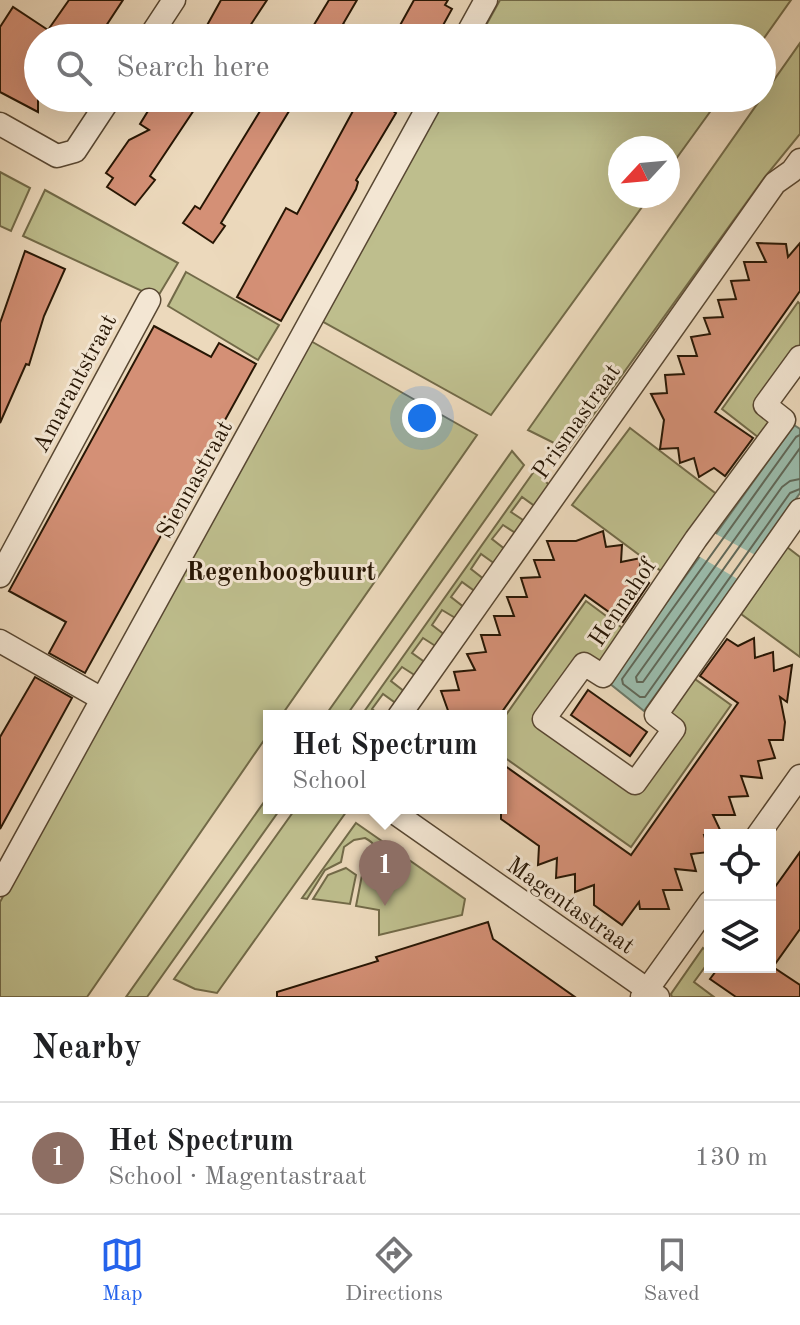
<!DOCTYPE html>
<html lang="en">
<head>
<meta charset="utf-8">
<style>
  :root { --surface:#fff; --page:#f2f2f2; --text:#202124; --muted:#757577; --line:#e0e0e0; --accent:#2563eb }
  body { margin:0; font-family:"Old Standard TT",serif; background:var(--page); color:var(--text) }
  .controls { position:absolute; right:24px; bottom:24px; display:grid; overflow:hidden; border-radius:0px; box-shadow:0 8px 32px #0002 }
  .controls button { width:72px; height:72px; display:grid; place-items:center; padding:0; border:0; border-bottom:2px solid var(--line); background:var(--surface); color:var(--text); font:40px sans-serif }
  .compass { position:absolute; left:608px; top:136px; width:72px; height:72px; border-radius:50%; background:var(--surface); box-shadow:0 8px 32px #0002; rotate:244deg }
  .you { position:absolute; left:422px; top:418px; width:28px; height:28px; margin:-20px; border:6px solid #fff; border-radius:50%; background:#1a73e8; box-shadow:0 0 0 12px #1a73e833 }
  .badge { display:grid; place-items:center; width:52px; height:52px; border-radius:50%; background:var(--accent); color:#fff; font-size:26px; font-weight:700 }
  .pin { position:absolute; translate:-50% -66px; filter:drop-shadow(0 2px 4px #0008) }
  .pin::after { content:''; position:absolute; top:42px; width:28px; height:24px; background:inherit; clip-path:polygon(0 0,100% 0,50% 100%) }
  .popup { position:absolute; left:263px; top:710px; width:244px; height:104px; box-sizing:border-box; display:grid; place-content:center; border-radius:0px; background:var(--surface); filter:drop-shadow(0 2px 6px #0005); font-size:26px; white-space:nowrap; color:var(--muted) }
  .popup b { font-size:30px; color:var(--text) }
  .popup::after { content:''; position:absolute; left:50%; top:100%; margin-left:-16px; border:16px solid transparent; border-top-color:var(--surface) }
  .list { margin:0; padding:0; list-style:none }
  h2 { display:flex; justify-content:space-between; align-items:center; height:104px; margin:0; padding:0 32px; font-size:34px }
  h2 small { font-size:26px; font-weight:400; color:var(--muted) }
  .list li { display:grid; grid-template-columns:52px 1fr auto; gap:24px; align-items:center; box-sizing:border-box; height:112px; padding:0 32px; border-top:2px solid var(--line) }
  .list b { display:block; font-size:30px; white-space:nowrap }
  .list p { margin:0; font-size:26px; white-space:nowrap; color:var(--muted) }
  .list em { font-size:26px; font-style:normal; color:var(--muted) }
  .icon { flex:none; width:44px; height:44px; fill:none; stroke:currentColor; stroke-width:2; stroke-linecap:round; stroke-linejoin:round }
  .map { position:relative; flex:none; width:800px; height:997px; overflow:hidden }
  .search { position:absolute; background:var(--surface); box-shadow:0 8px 32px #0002; left:24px; right:24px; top:24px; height:88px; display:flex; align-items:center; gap:20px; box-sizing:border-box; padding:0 28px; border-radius:44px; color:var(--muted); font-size:30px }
  .sheet { height:216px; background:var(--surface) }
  nav { display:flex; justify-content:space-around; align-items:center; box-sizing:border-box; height:112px; border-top:2px solid var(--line); background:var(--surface); font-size:22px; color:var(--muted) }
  nav a { display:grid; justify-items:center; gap:4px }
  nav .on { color:var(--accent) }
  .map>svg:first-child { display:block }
</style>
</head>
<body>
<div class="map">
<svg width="800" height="997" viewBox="0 0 800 997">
  <rect width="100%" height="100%" fill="#ecd9bc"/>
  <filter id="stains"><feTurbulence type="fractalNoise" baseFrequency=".0025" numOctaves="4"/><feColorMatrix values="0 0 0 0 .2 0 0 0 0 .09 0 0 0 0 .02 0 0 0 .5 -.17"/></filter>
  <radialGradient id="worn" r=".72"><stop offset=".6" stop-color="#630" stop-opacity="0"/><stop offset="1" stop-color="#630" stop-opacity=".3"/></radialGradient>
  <g fill="#bebe8d" stroke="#726a48" stroke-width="2">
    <polygon points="500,0 791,0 762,41 762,38 479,38"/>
    <polygon points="800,43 800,134 764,178 568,450 528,430"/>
    <polygon points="445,98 720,98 668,170 668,148 620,148 620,196 650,196 491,415 320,320"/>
    <polygon points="0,172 30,188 11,231 0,226"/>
    <polygon points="45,190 178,263 157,298 23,236"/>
    <polygon points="186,272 279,325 258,360 168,306"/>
    <polygon points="798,302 800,304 800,357 765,405 784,420 767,444 722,409"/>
    <polygon points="309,340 477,435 281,716 269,716 269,733 87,997 0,997 0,902"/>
    <polygon points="630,428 719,496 665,574 572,505"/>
    <polygon points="512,451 524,465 346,716 325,716"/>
    <polygon points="535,470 550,486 536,507 522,497 511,512 526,522 517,534 503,525 492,539 506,550 495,564 481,554 471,569 485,580 476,592 462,582 451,597 465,608 457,619 442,610 432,625 445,635 437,647 423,638 412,653 426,663 416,676 402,667 391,681 405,692 397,704 383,694 372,709 381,716 361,716"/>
    <polygon points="787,547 800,557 800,657 741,614"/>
    <polygon points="586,601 625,630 599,666 536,722 634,793 666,714 692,677 731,705 631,847 501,755 501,722"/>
    <polygon points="269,795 269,808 281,808 147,997 126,997"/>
    <polygon points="296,808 349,808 217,993 195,989 174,979"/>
    <path d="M 356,823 L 465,899 L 462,915 L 379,935 L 379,910 L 356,906 L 362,875 L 370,872 L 379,862 C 379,850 375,843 365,838 L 354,840 L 344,847 L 341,862 L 325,870 L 307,899 L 302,898 Z"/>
    <polygon points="346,868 356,875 350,904 313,899 328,875"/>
    <polygon points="703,948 710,953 710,960 694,982 714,997 672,997 671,994"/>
  </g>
  <polygon fill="#9abbab" stroke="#6c7968" stroke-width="2" points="794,425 800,429 800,493 644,711 609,683"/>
  <polygon fill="#ecd9bc" points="712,532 759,557 741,581 695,554"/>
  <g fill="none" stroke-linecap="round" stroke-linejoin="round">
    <g stroke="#606858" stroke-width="2">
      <polyline points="800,435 796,437 622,679 623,684 640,697 645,697 790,493 800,489"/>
      <polyline points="800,448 636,677 637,682 643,682 782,487 790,481 800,479"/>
    </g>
  </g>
  <g fill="#d49076" stroke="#271604" stroke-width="2">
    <polygon points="69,0 123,0 98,38 38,38 38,112 0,92 0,27 13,7 48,30"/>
    <polygon points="221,0 267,0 242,38 200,38"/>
    <polygon points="329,0 357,0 343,24 370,38 306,38"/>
    <polygon points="414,0 448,0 445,5 452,9 436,38 393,38"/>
    <polygon points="156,98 202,98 150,176 155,180 135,205 107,187 113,178 106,173 129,140 149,130 140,124"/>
    <polygon points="268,98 297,98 221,223 225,226 213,243 183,223 195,206 200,209"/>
    <polygon points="360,98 400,98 393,111 396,113 356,180 358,182 356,189 281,321 237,297 286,208 297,214"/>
    <polygon points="757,243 786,244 788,257 800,243 800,291 715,412 753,438 725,476 714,468 699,477 694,458 680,463 678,448 660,449 664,420 651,394 667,393 665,375 684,374 678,356 697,356 691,337 710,334 704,318 723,317 718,300 736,299 731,281 749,280 744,262 766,262"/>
    <polygon points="25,251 65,269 44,316 29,365 26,364 0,423 0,323"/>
    <polygon points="154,326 211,357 219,343 256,364 85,673 49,653 66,622 9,591"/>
    <polygon points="603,531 606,547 622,545 621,562 641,558 639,576 649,583 623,622 585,595 499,716 450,716 441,691 459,690 454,672 475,670 467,654 486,652 481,635 500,635 494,616 514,616 507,597 527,597 521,578 540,577 534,560 554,560 547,541 576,541"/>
    <polygon points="754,638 755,658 773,652 774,671 792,665 787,702 780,697 785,722 783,740 769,740 775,758 758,761 762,778 741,776 748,796 729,797 735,815 713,815 722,834 704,835 709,852 691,854 696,871 675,869 682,890 663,890 669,909 640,909 639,902 622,925 594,905 594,885 575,892 575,874 556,878 557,858 538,865 539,846 501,819 501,763 631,855 738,703 700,676 727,639 738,646"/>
    <polygon points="35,677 72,698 0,829 0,737"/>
    <polygon points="588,690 647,732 630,756 571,715"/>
    <polygon points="800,852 800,929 773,967 800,985 800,997 736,997 710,979 719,967 770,967 770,894"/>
    <polygon points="488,922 493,939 575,997 277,997 277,992 378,961 376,957"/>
  </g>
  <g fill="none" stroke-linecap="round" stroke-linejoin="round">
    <defs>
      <g id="street">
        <polyline points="149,38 174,0"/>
        <polyline points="465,38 486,0"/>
        <polyline points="0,124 57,156 75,151 110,98"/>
        <polyline points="800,357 765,405 784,420 696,539 603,676 584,664 544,719 635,783 674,729 656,715 800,510"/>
        <polyline points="0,576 149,300"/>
        <polyline points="0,641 102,699"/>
        <polyline points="399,716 775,183 792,171 800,160"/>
        <polyline points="388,808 658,997"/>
        <polyline points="758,835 800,776"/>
        <polyline points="0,885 433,98"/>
        <polyline points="642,997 710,902"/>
      </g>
    </defs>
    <use href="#street" stroke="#584732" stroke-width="25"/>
    <use href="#street" stroke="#f3e6d3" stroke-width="22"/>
  </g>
  <g text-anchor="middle" stroke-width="6" stroke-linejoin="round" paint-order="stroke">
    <g font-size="24" fill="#271604" stroke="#f3e6d3">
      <text transform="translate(74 383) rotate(-62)" y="8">Amarantstraat</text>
      <text transform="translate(576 421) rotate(-55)" y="8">Prismastraat</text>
      <text transform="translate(194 479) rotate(-61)" y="8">Siennastraat</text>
      <text transform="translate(622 602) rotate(-56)" y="8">Hennahof</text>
      <text transform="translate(571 905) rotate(35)" y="8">Magentastraat</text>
    </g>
    <g font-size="26" font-weight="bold" fill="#271604" stroke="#f3e6d3">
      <text x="281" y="580">Regenboogbuurt</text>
    </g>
  </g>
  <rect width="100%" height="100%" filter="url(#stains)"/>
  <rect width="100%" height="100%" fill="url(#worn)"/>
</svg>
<div class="controls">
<button><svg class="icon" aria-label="locate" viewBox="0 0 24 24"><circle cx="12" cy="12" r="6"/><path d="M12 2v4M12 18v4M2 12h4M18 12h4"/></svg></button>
<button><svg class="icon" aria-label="layers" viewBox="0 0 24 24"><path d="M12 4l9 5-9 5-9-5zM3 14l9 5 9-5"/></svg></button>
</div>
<svg class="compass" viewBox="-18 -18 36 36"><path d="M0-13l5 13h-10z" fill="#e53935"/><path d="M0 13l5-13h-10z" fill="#757577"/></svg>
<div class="you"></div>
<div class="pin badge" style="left:385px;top:906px;background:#8d6e63">1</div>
<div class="popup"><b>Het Spectrum</b>School</div>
<div class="search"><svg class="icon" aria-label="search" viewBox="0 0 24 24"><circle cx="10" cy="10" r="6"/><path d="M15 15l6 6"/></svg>Search here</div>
</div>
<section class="sheet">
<h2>Nearby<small></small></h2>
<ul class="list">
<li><span class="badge" style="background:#8d6e63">1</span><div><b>Het Spectrum</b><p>School · Magentastraat</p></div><em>130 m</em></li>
</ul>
</section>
<nav>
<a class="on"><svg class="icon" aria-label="map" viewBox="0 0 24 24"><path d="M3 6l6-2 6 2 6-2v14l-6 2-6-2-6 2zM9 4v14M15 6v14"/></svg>Map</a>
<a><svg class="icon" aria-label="directions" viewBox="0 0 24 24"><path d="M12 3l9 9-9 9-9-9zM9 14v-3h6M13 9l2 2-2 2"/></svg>Directions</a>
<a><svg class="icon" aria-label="saved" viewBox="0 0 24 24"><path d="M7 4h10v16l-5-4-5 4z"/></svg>Saved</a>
</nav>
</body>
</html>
